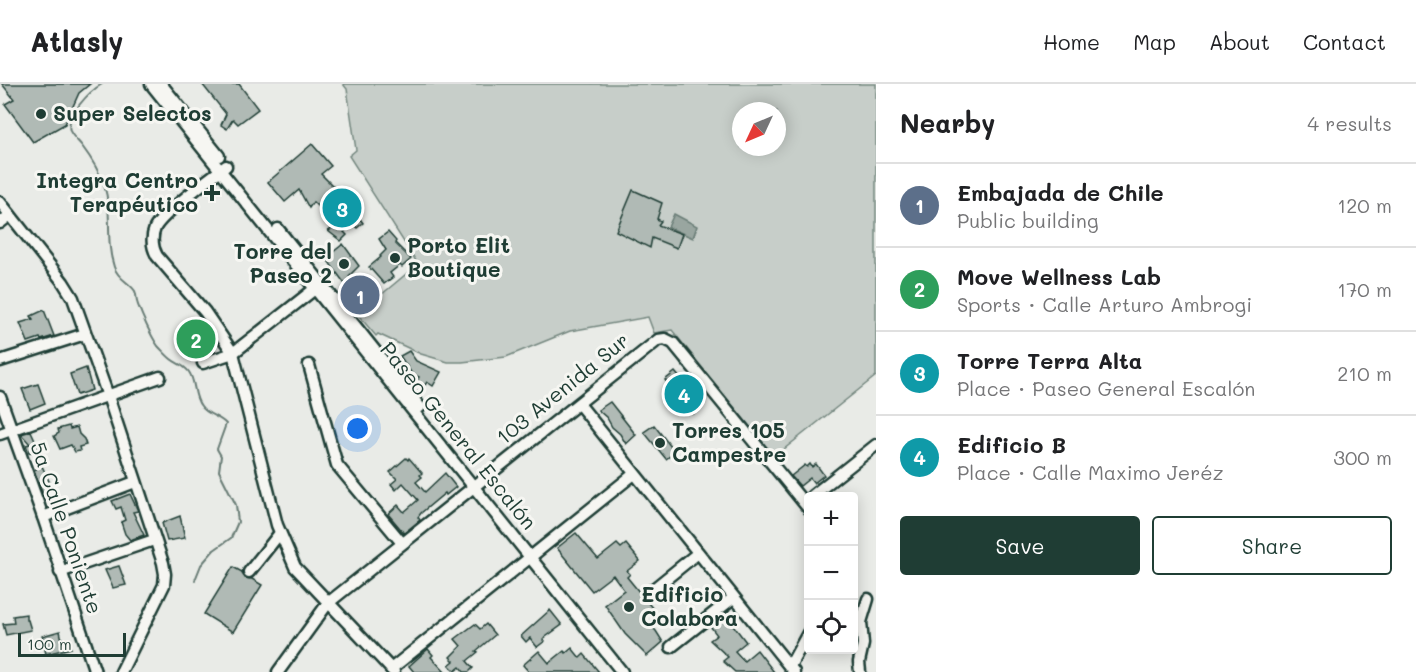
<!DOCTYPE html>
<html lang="en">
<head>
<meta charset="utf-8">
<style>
  :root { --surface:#fff; --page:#f6f6f6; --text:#202124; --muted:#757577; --line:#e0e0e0; --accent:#1f3d34 }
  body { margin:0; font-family:Mali,sans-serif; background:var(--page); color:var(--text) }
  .controls { position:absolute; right:18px; bottom:18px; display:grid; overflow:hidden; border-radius:6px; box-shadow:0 3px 15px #0003 }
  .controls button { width:54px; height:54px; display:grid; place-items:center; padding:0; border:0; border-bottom:2px solid var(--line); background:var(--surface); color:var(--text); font:30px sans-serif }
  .compass { position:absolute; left:732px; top:18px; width:54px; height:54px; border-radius:50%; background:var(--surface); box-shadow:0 3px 15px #0003; rotate:226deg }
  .scale { position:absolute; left:18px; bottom:15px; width:108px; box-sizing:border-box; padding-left:6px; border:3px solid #1f3d34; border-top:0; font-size:16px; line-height:21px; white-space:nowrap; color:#1f3d34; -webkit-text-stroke:4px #f6f6f2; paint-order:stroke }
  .you { position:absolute; left:358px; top:345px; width:21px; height:21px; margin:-15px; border:4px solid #fff; border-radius:50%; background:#1a73e8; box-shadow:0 0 0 9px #1a73e833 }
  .badge { display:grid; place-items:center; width:39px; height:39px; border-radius:50%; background:var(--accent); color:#fff; font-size:20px; font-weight:700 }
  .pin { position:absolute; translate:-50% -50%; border:3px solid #fff; box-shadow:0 2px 6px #0006 }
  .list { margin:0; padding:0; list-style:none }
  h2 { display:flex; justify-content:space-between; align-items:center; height:78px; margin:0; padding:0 24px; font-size:26px }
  h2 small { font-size:20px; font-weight:400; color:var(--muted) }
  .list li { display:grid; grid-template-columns:39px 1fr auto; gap:18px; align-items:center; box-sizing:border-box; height:84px; padding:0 24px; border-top:2px solid var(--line) }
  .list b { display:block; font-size:22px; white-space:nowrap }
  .list p { margin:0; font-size:20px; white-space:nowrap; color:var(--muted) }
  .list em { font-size:20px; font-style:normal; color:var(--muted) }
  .actions { display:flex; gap:12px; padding:18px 24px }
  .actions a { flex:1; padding:14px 0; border:2px solid var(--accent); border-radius:6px; text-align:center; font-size:21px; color:var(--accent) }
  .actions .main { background:var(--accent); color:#fff }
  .icon { flex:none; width:33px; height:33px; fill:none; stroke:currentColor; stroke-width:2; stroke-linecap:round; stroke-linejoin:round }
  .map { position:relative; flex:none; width:876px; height:588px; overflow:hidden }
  header { display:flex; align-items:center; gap:36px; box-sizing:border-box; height:84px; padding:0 30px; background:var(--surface); border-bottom:2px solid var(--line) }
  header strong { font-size:28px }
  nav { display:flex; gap:33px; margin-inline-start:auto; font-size:21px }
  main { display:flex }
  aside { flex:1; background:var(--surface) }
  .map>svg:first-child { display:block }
</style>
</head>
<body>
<header>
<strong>Atlasly</strong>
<nav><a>Home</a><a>Map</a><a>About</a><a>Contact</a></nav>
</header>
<main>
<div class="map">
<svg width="876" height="588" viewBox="0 0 876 588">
  <rect width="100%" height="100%" fill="#e9ebe7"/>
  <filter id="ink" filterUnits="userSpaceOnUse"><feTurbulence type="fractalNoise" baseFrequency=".0167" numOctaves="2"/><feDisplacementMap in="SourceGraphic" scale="12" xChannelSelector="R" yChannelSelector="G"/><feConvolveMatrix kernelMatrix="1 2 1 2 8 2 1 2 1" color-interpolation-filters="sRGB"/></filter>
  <g filter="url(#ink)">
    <path fill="#c7cec9" stroke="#73867e" stroke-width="1.5" fill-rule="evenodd" d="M 343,0 L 876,0 L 876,292 L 774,373 L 672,246 L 654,249 L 648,233 L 570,247 L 506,273 L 462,278 L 448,278 L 421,270 L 378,250 L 376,252 L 349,220 L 363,226 L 418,180 L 349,72 L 356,66 L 347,5 ZM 741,27 L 777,27 L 777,63 L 741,63 Z"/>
    <polygon fill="#99a6a0" stroke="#687c75" stroke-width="1.5" points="674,130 697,142 693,154 668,143"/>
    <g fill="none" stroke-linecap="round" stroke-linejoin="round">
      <path stroke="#687c75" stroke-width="2" d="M 102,0 C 90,7 65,32 70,47 C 72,52 79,58 82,62 C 91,74 99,87 104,101 C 113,128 105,157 114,183 C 118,195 129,198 135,207 C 137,211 136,217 138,221 C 142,232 151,252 158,262 C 162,266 166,271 171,275 C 177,280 184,281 189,288 C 196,298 193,312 201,322 C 207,331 219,332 226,340 L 217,365 L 221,372 L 219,387 L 236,421 L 238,438 L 231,454 L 214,466 L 201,481 L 195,496"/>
    </g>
    <g fill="#b0bab5" stroke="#1f3d34" stroke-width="1.5">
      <polygon points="2,0 90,0 79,9 65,40 33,58 5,20 14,15"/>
      <polygon points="202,0 239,0 258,25 238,40 233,35 227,45 221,41 226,30"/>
      <polygon points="312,60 331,82 321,90 342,111 363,139 357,144 353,140 344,148 347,151 341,157 328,147 334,144 327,133 335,121 319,124 313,118 309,124 299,106 285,118 268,98"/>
      <polygon points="633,106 662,119 657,135 661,137 658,141 682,150 677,164 652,154 650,164 616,147"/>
      <polygon points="388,148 396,157 395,159 411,175 402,183 400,181 390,189 393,193 384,200 369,183 381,173 380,172 386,166 379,155"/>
      <polygon points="343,160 359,182 349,192 351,194 345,200 326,174"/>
      <polygon points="44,226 54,252 41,256 40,254 28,258 20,239 33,235 31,232"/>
      <polygon points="409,267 416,277 441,288 433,302 427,298 425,301 417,298 419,293 412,290 400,272"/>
      <polygon points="86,284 92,306 77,311 70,290"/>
      <polygon points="675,288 703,321 693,330 677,314 665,296"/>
      <polygon points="38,300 45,319 30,325 22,305"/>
      <polygon points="610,318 636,351 626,360 620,350 612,343 607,334 598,326"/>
      <polygon points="654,341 675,368 666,375 644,348"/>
      <polygon points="69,342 70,345 77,343 79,350 84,355 86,361 79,363 80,367 75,368 71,361 60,365 54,352 59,349 58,345"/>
      <polygon points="31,347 42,371 42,372 35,366 29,369 26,361 30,360 21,350"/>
      <polygon points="406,374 408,376 409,374 422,389 420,391 422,393 416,398 425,408 445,389 456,403 446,411 445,409 421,429 418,433 420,436 404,449 388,430 398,421 404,428 418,416 403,399 396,406 391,400 397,395 390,388"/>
      <polygon points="810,380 812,383 816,380 824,391 814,399 810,394 800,402 791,392 805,381 807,383"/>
      <polygon points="42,382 56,412 45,416 34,386"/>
      <polygon points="130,410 138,427 133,428 144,451 130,456 125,450 121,438 125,436 121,423 116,425 112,417"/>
      <polygon points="180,432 185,454 167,457 162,439"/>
      <polygon points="576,449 598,475 617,460 621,464 626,460 640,477 627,487 630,490 627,493 653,525 644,535 656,547 663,558 647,572 625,550 605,521 624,506 613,491 592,507 557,464"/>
      <polygon points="119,482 126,501 113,504 105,486"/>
      <polygon points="233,483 242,488 245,494 252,495 262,501 233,548 204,530"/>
      <polygon points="550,526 562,541 543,555 545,557 537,563 530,554 526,558 521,552"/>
      <polygon points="729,527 733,535 730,537 746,558 735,567 744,577 757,566 774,588 735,588 723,577 728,573 710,556 717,551 710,542"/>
      <polygon points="26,530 26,536 28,536 31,546 6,551 3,540 14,539 13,532"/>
      <polygon points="475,540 480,545 486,540 495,551 476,567 478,568 467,577 473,584 469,588 464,588 460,583 455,587 449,581 454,577 450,573 461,562 455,555"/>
      <polygon points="60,547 62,556 71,564 46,570 42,552"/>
      <polygon points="572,564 580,574 584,570 599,588 529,588 523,581 539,567 549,579 564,567 566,569"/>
      <polygon points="428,565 433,571 431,573 445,588 414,588 409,582"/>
    </g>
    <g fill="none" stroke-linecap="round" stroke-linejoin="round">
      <defs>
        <g id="minor">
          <polyline points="151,0 622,588"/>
          <polyline points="161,0 219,72"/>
          <path d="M 226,82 C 211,93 161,131 155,144 C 151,154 152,163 157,172 L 205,228 L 233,269 L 277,441 L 295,483 L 394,588"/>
          <polyline points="0,118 63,198 73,214 108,312 163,479 165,490 164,501 121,588"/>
          <polyline points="0,139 10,131"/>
          <polyline points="278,145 420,323"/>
          <polyline points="0,277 85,250"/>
          <polyline points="203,279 233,269 321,200"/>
          <polyline points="309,281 337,381 402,459"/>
          <polyline points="0,313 43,433 95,588"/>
          <polyline points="579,320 794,588"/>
          <polyline points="0,350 160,293"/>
          <polyline points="812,412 876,361"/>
          <polyline points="43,433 135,398"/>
          <polyline points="60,488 154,456"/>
          <polyline points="249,488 280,449"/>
          <polyline points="651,507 698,469"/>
          <polyline points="671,563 733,514"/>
          <polyline points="790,582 808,549"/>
          <polyline points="391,585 634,390"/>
          <polyline points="278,588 328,519 658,256 665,255 673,259 808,424"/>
          <polyline points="860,588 859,578 863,560 861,538 868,515"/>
        </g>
      </defs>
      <use href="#minor" stroke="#1f3d34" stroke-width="15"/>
      <use href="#minor" stroke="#f6f6f2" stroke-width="10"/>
    </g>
  </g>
  <g fill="#1f3d34" stroke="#f6f6f2" stroke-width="2">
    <circle cx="41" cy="30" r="6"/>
    <path d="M209 100h6v6h6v6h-6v6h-6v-6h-6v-6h6z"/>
    <circle cx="395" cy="174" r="6"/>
    <circle cx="344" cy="180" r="6"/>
    <circle cx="660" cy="359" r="6"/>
    <circle cx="629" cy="523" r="6"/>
  </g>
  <g text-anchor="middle" stroke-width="6" stroke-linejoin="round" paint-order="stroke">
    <g font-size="21" font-weight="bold" fill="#1f3d34" stroke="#f6f6f2" text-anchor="start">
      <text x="53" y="37">Super Selectos</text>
      <text x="198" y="104" text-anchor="end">Integra Centro<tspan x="198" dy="24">Terapéutico</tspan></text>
      <text x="407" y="169">Porto Elit<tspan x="407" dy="24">Boutique</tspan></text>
      <text x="332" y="175" text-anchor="end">Torre del<tspan x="332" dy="24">Paseo 2</tspan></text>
      <text x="672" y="354">Torres 105<tspan x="672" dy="24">Campestre</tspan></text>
      <text x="641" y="518">Edificio<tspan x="641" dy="24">Colabora</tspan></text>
    </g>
    <g font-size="21" fill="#1f3d34" stroke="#f6f6f2">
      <text transform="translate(563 305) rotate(-39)" y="7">103 Avenida Sur</text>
      <text transform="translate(458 352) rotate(51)" y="7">Paseo General Escalón</text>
      <text transform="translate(66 444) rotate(71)" y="7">5a Calle Poniente</text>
    </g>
  </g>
</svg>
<div class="controls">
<button>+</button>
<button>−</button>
<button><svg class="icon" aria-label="locate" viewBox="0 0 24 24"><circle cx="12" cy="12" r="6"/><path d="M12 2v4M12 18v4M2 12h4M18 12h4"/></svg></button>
</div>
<svg class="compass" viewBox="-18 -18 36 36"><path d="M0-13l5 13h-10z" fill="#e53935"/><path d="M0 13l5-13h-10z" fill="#757577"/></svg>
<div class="scale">100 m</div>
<div class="you"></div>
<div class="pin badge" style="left:360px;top:211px;background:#5c6f8a">1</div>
<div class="pin badge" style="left:196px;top:255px;background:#2e9e5b">2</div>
<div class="pin badge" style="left:342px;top:124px;background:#0f9aa8">3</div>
<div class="pin badge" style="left:684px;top:310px;background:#0f9aa8">4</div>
</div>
<aside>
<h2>Nearby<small>4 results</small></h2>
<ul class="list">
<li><span class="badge" style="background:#5c6f8a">1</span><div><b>Embajada de Chile</b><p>Public building</p></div><em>120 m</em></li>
<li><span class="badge" style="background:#2e9e5b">2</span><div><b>Move Wellness Lab</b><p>Sports · Calle Arturo Ambrogi</p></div><em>170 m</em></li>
<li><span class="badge" style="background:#0f9aa8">3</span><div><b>Torre Terra Alta</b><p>Place · Paseo General Escalón</p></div><em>210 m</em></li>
<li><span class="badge" style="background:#0f9aa8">4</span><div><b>Edificio B</b><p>Place · Calle Maximo Jeréz</p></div><em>300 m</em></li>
</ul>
<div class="actions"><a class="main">Save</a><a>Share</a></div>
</aside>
</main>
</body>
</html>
